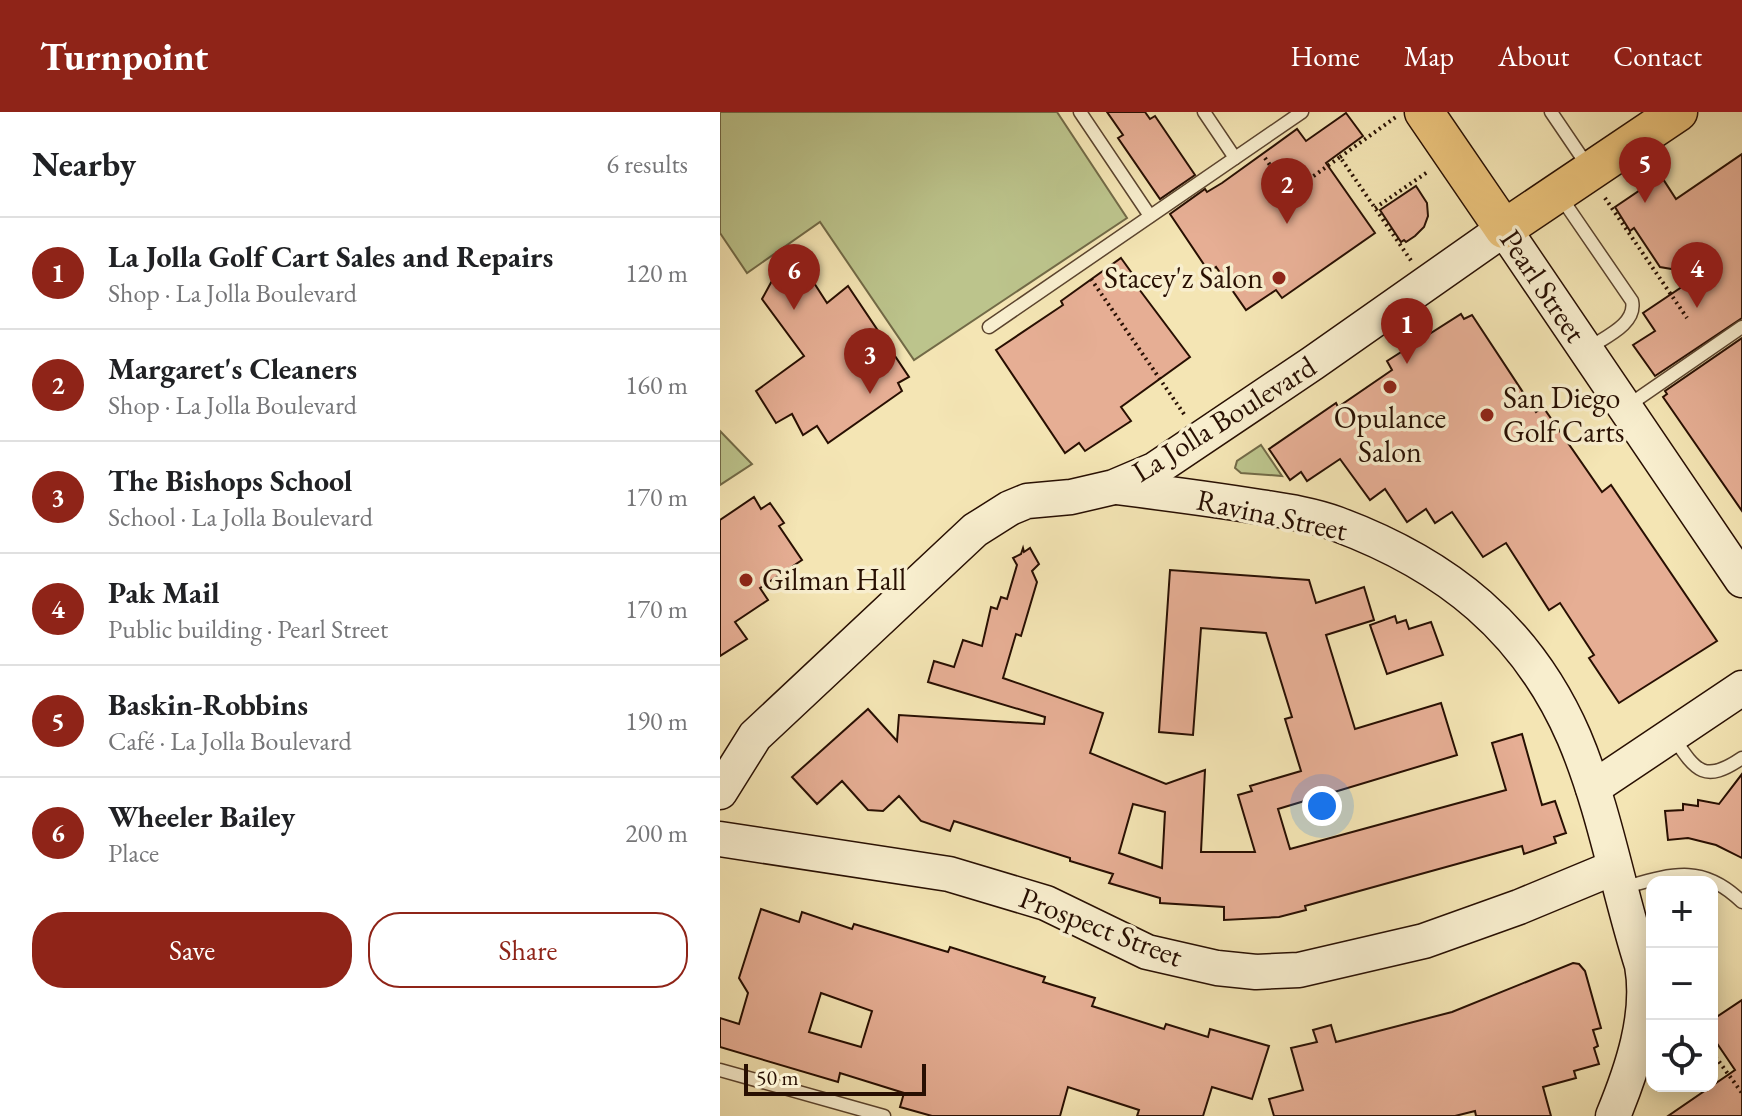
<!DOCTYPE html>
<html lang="en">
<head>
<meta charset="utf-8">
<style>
  :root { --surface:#fff; --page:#f6f6f6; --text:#202124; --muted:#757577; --line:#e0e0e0; --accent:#8f2418 }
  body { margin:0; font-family:"EB Garamond",serif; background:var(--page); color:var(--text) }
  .controls { position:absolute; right:24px; bottom:24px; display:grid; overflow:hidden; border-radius:16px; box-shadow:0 4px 20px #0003 }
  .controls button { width:72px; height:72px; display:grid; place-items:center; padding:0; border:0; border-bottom:2px solid var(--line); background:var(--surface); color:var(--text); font:40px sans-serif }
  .scale { position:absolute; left:24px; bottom:20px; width:182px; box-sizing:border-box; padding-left:8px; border:4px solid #280f02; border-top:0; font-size:22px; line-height:28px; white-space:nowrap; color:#280f02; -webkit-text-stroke:6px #f8eece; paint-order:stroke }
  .you { position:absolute; left:602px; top:694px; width:28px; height:28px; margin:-20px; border:6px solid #fff; border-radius:50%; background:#1a73e8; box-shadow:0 0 0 12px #1a73e833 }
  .badge { display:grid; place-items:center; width:52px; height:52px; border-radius:50%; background:var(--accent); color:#fff; font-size:26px; font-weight:700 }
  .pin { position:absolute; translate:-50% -66px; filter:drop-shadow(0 2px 4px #0008) }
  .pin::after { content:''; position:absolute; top:42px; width:28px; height:24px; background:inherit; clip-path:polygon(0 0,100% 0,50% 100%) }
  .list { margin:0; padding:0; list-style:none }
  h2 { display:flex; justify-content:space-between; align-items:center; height:104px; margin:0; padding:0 32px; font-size:34px }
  h2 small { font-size:26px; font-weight:400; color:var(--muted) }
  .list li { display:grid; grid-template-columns:52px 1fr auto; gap:24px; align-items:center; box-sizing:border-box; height:112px; padding:0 32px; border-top:2px solid var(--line) }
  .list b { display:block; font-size:30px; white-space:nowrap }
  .list p { margin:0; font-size:26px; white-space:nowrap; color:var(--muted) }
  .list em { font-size:26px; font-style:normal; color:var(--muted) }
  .actions { display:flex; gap:16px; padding:24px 32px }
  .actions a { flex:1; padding:18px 0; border:2px solid var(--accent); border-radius:32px; text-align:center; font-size:28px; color:var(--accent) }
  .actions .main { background:var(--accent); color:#fff }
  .icon { flex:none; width:44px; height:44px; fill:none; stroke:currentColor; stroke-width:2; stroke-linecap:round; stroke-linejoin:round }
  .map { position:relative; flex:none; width:1022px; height:1004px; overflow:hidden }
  header { display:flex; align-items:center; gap:48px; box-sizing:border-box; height:112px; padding:0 40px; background:var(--accent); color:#fff }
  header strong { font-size:38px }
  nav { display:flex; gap:44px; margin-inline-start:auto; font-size:28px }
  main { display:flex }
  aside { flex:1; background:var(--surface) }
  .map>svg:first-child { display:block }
</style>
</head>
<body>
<header>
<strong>Turnpoint</strong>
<nav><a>Home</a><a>Map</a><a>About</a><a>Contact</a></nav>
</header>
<main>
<aside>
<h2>Nearby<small>6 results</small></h2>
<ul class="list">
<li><span class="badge">1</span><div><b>La Jolla Golf Cart Sales and Repairs</b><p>Shop · La Jolla Boulevard</p></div><em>120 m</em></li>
<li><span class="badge">2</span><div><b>Margaret's Cleaners</b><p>Shop · La Jolla Boulevard</p></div><em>160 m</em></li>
<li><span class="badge">3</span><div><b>The Bishops School</b><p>School · La Jolla Boulevard</p></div><em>170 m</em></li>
<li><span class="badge">4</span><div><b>Pak Mail</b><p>Public building · Pearl Street</p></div><em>170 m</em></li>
<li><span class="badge">5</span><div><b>Baskin-Robbins</b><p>Café · La Jolla Boulevard</p></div><em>190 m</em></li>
<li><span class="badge">6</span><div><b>Wheeler Bailey</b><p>Place</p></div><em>200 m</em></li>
</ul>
<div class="actions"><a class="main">Save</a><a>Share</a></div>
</aside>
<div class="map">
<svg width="1022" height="1004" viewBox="0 0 1022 1004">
  <rect width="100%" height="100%" fill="#f4e5b4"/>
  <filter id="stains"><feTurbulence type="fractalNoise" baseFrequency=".0025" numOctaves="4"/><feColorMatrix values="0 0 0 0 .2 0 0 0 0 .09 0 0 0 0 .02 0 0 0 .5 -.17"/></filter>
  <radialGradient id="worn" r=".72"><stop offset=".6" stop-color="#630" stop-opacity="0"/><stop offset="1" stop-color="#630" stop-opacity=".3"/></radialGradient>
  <g fill="#bcc48c" stroke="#726a47" stroke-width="2">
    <polygon points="0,0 337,0 407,106 194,248 100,110 27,161 0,121"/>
    <polygon points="0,319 32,352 0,373"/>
    <polygon points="541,333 562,364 521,361 515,356 517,349"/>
  </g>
  <g fill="#e6ae94" stroke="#280f02" stroke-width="2" fill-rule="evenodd">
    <polygon points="387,0 425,0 430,7 435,4 475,63 440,87 398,26 403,23"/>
    <polygon points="626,1 643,24 606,51 655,121 562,186 556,178 526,198 496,155 489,160 450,102 485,77 487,80 502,71 577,17 586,29"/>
    <polygon points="1022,42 1022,206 935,264 913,233 935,219 923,201 981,162 940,155 914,116 910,119 895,95 941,64 956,87"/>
    <polygon points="696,74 707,91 708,104 704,115 695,124 686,130 684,128 681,130 660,98"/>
    <polygon points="401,146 419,171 416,173 470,245 401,295 411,309 365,339 359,331 345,341 276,238 343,193 341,189"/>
    <polygon points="85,157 107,191 128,174 189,265 178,271 182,279 108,331 97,314 83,323 72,302 56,311 36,279 84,244 42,187 54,165 63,161 72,165"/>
    <polygon points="741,202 744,207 752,203 816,300 823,295 882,380 891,373 997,529 899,591 869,546 874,543 840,491 829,498 786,431 763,445 732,400 715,411 706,397 687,410 665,377 650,388 620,347 587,369 581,360 570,368 549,337 616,291 618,295 672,258 667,249"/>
    <polygon points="1022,226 1022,399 943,285 947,282 945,279"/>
    <polygon points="34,385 41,397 50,391 64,411 59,414 82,448 40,476 48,488 15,510 27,527 0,544 0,408"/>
    <path d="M 303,436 L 304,440 L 310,436 L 319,452 L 312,459 L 317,470 L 301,524 L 296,522 L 283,566 L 383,601 L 370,641 L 446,672 L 485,658 L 481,740 L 535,740 L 518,683 L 532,679 L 530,674 L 581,659 L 565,607 L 572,605 L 546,521 L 481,516 L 473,623 L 439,620 L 450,458 L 589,468 L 596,491 L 644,475 L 654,508 L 606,523 L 635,617 L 721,591 L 737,643 L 558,697 L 570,737 L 786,678 L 772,631 L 802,622 L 822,693 L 835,689 L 846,721 L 834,725 L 836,731 L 804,742 L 802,734 L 585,794 L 586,798 L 559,805 L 504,808 L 504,795 L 440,791 L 440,786 L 389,771 L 393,762 L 350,749 L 350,746 L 234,709 L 230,719 L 201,709 L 179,684 L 163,699 L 148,698 L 122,669 L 97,692 L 72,665 L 148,597 L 177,629 L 179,603 L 324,612 L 325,605 L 208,570 L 214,549 L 234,555 L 243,528 L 262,534 L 271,495 L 277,497 L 281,485 L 287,487 L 297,453 L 293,446 L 301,442 ZM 413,692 L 445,700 L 442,756 L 399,741 Z"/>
    <polygon points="675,504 677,511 686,508 689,517 711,510 723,543 667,562 650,513"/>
    <polygon points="1022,662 1022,746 996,733 968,726 948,728 945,699 963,698 963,692 978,694 978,688 999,692"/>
    <path d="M 41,797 L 79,810 L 82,800 L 132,817 L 134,812 L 228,840 L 230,835 L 325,865 L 323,870 L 375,886 L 372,894 L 444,917 L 446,912 L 488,925 L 490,917 L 549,934 L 532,987 L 492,975 L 483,1004 L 417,1004 L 419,998 L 348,975 L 340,1004 L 212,1004 L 180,995 L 184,981 L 120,961 L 118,970 L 0,935 L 0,906 L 19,912 L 28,881 L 19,866 ZM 101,881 L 152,899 L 141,935 L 89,920 Z"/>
    <polygon points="853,851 859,852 865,859 881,916 873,918 878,934 874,936 879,952 854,959 856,966 823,975 831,1004 756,1004 755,999 735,1004 554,1004 549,987 583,978 571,936 597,930 593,918 611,913 616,930 732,900"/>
    <polygon points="1022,888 1022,1004 948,1004 1015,958 992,924 992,908"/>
  </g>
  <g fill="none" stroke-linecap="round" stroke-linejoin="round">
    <defs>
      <g id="lane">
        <polyline points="360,0 430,104"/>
        <polyline points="484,0 515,46"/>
        <polyline points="831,0 869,56"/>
        <path d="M 840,84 L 912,189 C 917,212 885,225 869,236"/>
        <polyline points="269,215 582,0"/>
        <polyline points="906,295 1022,215"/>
        <path d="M 953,625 C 976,659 984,672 1022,646"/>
        <path d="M 902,776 C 952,762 982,751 1022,790"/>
        <polyline points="0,958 164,1004"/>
      </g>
      <g id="secondary">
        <path d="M 396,375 C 444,381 492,387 540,395 C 566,399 593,403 617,412 C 727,453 807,517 854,625 C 885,698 898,778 922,853 C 931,903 912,958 893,1004"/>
        <polyline points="873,676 1022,576"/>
        <polyline points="0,680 35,624 255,418 290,396 307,389 351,385 394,375 434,358 593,251 784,117 1022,468"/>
        <polyline points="0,727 229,762 326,791 427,840 497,856 536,860 579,858 704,829 799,795 893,756"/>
      </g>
      <polyline id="primary" points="704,0 784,117 958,0"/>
    </defs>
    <use href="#lane" stroke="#5b442e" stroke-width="15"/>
    <use href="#secondary" stroke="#280f02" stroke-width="37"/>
    <use href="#primary" stroke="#280f02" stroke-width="41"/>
    <g stroke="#280f02" stroke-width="4" stroke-dasharray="2 4" stroke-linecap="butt">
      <polyline points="620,45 676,5"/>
      <polyline points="545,46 570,81 620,45 692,150"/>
      <polyline points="885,86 967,206"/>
      <polyline points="655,96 709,59"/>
      <polyline points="371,167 466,305"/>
      <polyline points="992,940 1022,981"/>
    </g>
    <use href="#lane" stroke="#f8eece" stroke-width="12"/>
    <use href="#secondary" stroke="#f8eece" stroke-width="34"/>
    <use href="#primary" stroke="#eac27a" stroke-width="38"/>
  </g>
  <g fill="#8f2418" stroke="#f8eece" stroke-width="3">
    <circle cx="559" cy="166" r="8"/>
    <circle cx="670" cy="275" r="8"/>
    <circle cx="767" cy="303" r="8"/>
    <circle cx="26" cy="468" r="8"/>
  </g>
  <g text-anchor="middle" stroke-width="7" stroke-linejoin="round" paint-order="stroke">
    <g font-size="30" fill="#280f02" stroke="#f8eece" text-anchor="start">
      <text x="543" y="176" text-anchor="end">Stacey'z Salon</text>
      <text x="783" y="296">San Diego<tspan x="783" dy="34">Golf Carts</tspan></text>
      <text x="670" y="316" text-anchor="middle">Opulance<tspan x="670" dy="34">Salon</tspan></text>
      <text x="42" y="478">Gilman Hall</text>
    </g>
    <g font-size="30" fill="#280f02" stroke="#f8eece">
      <text transform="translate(823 174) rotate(56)" y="10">Pearl Street</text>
      <text transform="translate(504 307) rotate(-32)" y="10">La Jolla Boulevard</text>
      <text transform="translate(552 403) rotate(12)" y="10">Ravina Street</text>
      <text transform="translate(381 815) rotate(21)" y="10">Prospect Street</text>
    </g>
  </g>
  <rect width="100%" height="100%" filter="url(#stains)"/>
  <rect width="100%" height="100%" fill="url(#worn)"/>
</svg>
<div class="controls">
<button>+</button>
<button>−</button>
<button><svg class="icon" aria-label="locate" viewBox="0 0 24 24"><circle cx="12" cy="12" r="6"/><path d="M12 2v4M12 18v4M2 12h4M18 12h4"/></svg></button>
</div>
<div class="scale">50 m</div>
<div class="you"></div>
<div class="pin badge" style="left:687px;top:252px">1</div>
<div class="pin badge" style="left:567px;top:112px">2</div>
<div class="pin badge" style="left:150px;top:282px">3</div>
<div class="pin badge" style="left:977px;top:196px">4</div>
<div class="pin badge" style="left:925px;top:91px">5</div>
<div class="pin badge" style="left:74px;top:198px">6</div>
</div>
</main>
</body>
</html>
